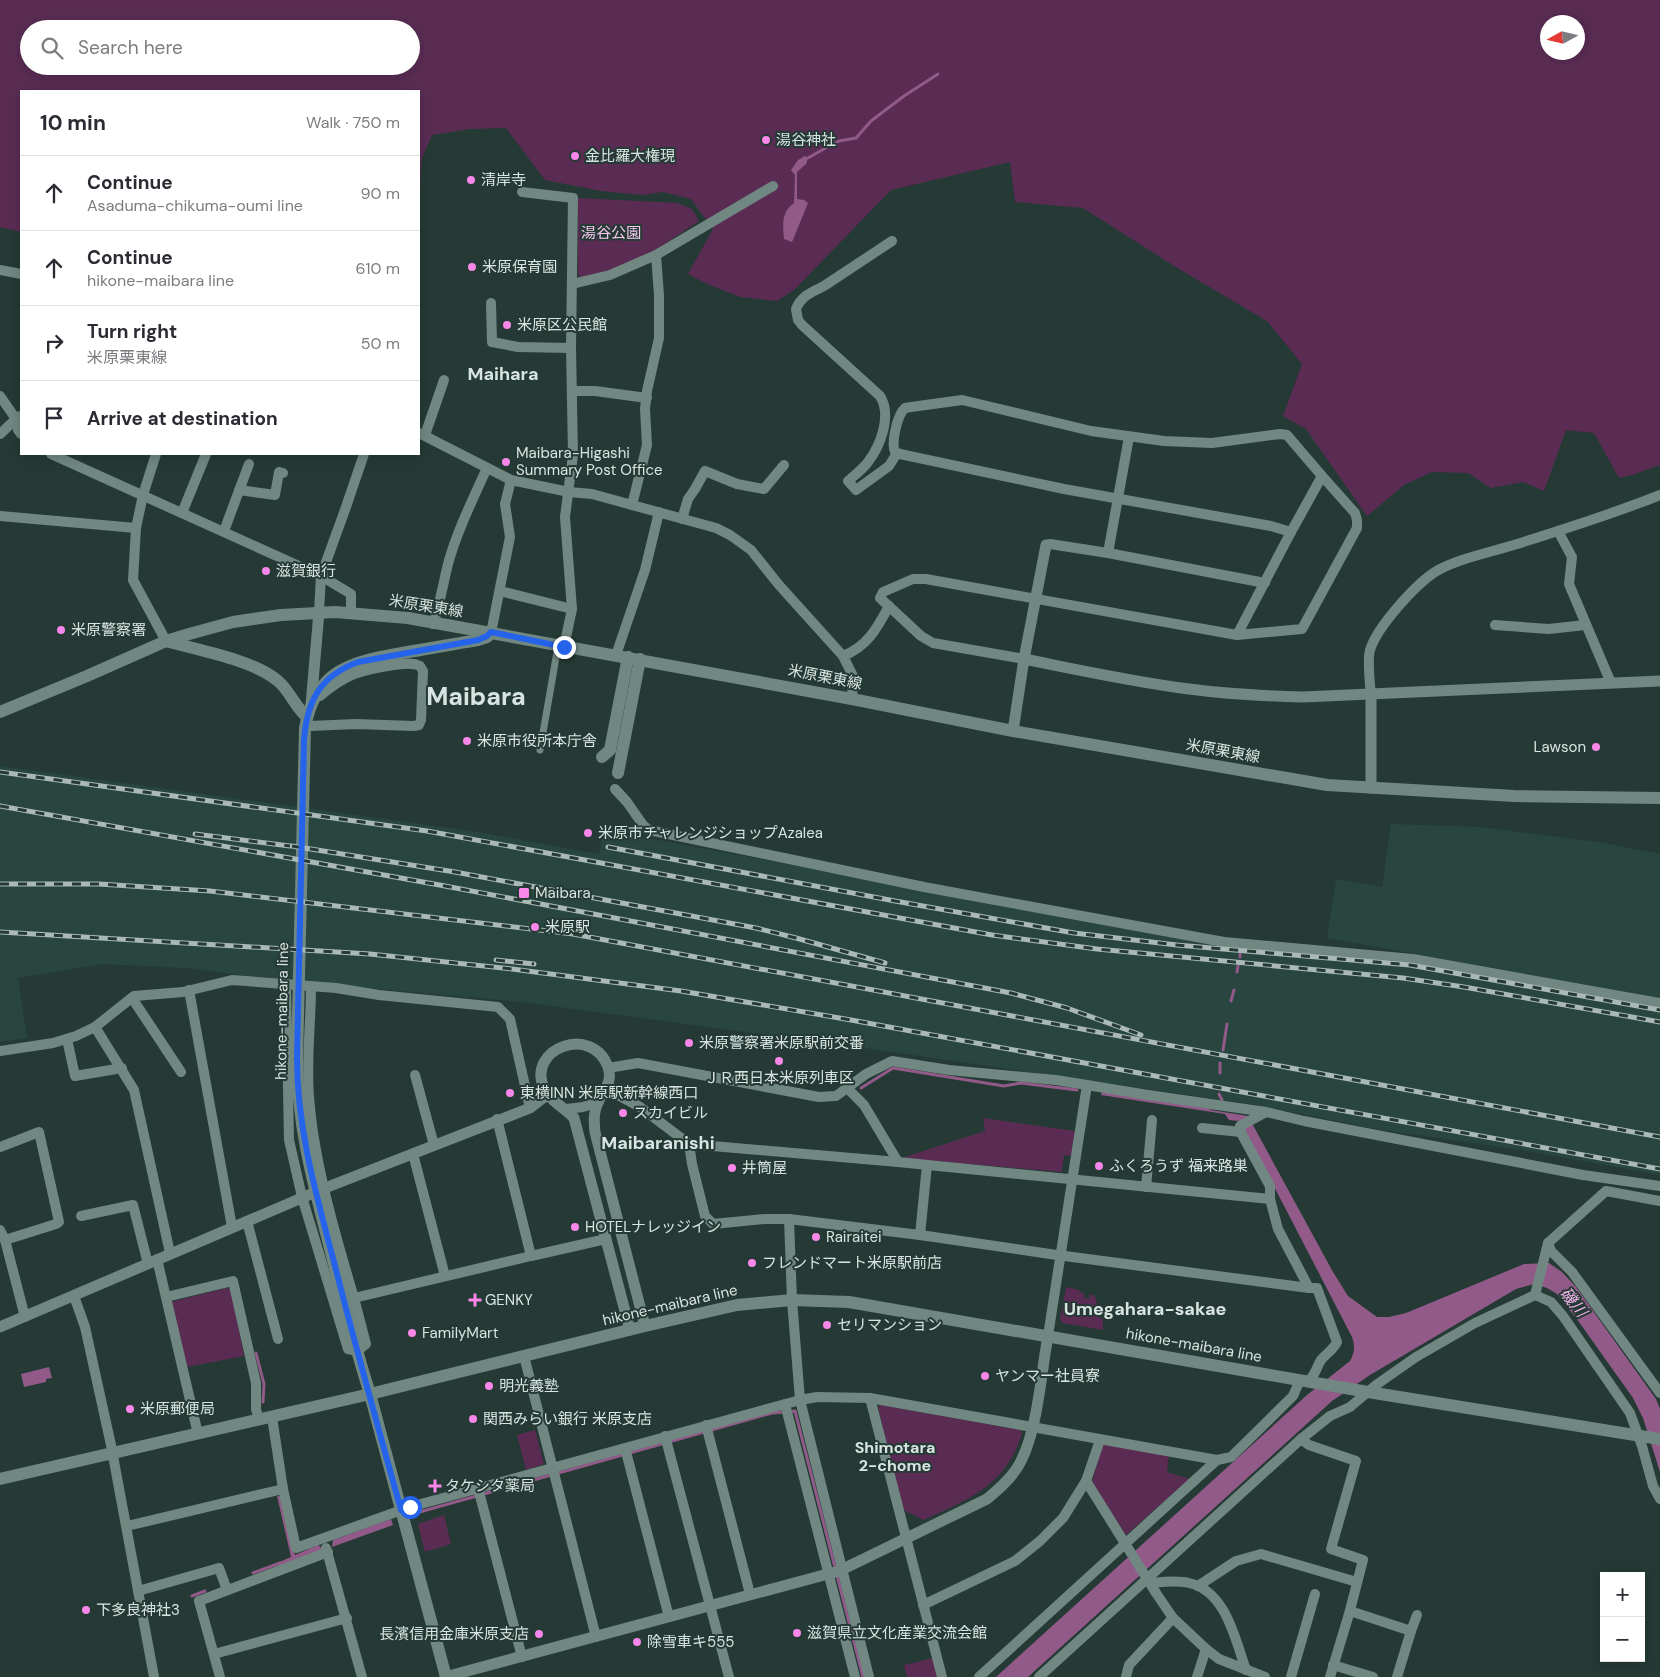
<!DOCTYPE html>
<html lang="en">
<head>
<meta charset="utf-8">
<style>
  :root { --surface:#fff; --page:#f7f7f7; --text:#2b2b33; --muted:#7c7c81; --line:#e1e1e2 }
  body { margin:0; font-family:"DM Sans","Noto Sans JP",sans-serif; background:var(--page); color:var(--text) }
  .controls { position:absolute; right:15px; bottom:15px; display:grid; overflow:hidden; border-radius:0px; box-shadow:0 2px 12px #0003 }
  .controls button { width:45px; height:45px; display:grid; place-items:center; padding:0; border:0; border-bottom:1px solid var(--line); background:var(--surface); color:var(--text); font:25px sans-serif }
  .compass { position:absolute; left:1540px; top:15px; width:45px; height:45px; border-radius:50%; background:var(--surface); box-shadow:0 2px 12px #0003; rotate:262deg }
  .stop { position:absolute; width:15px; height:15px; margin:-11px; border:4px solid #2563eb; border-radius:50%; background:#fff }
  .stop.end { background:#2563eb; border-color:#fff; box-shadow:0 1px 5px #0008 }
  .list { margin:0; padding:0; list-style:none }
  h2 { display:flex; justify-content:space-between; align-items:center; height:65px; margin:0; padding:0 20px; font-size:21px }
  h2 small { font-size:16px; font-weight:400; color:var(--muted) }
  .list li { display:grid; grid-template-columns:32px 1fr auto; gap:15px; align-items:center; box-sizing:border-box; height:75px; padding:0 20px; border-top:1px solid var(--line) }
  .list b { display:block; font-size:19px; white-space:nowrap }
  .list p { margin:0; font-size:16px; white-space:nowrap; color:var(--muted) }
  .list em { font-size:16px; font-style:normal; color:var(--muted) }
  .icon { flex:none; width:28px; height:28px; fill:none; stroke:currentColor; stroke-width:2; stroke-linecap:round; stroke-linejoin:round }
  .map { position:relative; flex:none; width:1660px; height:1677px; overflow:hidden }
  .search { position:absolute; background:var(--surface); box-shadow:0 2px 12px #0003; left:20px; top:20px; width:400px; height:55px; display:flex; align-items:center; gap:12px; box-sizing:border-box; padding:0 18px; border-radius:28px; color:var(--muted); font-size:19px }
  .panel { position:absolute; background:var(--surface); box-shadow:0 2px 12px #0003; left:20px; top:90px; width:400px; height:365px; border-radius:0px }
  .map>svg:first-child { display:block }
</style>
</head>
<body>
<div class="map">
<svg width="1660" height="1677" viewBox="0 0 1660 1677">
  <rect width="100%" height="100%" fill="#253a35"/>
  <g fill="#28453f">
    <polygon points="0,766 478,832 599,854 604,830 1226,945 1412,964 1483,975 1660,1008 1660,1175 1515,1149 1382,1130 1251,1104 864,1048 522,1002 271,979 186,968 103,964 18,978 27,1038 0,1042"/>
    <polygon points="1391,824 1480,827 1599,842 1660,854 1660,998 1327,938 1336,879 1382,887"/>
  </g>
  <g fill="#5a2c54" fill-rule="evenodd">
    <path d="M 0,0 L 1660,0 L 1660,465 L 1632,475 L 1619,478 L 1594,433 L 1566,430 L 1544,491 L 1523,482 L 1491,488 L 1468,473 L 1432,472 L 1404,485 L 1367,516 L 1306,429 L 1283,416 L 1302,364 L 1267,321 L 1179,269 L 1083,208 L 1015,202 L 1010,162 L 891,190 L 795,289 L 777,301 L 740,297 L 707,284 L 688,274 L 713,229 L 691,199 L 663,192 L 642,195 L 601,191 L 545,180 L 506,128 L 469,129 L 432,135 L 422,158 L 419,204 L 419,91 L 21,91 L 21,232 L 0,227 ZM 1548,22 L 1578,22 L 1578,52 L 1548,52 ZM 29,29 L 411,29 L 411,66 L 29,66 Z"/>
    <polygon points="578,198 677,203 692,209 699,221 657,249 604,274 582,278 578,275"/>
    <polygon points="983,1118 1075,1131 1071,1156 1064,1155 1062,1172 902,1158 985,1131"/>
    <polygon points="1066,1287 1079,1290 1079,1292 1084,1293 1085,1299 1090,1298 1089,1294 1095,1296 1097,1304 1105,1308 1104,1314 1101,1312 1099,1317 1103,1320 1103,1330 1062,1323 1060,1319"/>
    <polygon points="226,1288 231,1290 244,1356 187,1367 171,1302"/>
    <path d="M 881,1405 L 1020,1430 L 1022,1433 C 1007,1485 968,1500 923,1520 L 902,1509 L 878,1407 Z"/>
    <polygon points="535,1430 544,1464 526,1470 517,1435"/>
    <polygon points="1106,1444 1169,1454 1167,1472 1189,1479 1126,1535 1092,1482 1102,1446"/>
    <polygon points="444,1515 451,1544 425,1552 418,1524"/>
    <polygon points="933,1658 938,1677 907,1677 904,1665"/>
  </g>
  <g fill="#915a89">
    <path d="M 805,156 L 808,158 L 806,164 L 797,172 L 797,199 L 804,200 L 808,203 L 792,242 L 784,239 C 783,224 781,212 794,203 L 795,175 L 791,170 L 798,160 Z"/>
    <path d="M 1102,1092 L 1208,1108 L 1211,1110 L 1248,1116 L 1333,1272 L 1348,1296 L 1377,1317 L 1389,1317 L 1406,1313 L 1524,1264 L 1549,1263 L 1562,1272 L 1576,1287 L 1656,1399 L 1660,1409 L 1660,1472 L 1643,1418 L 1633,1398 L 1579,1322 L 1557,1294 L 1547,1288 L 1534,1284 L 1516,1289 L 1370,1375 L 1332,1401 L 1028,1677 L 996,1677 L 1307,1395 L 1350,1361 C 1355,1352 1355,1346 1352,1337 L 1240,1121 L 1229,1120 L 1225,1114 L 1101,1095 Z"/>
    <polygon points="49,1367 52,1378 46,1379 46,1382 24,1387 21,1374"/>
    <polygon points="277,1496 283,1497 295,1555 318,1545 324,1550 279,1567 277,1563 291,1557"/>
    <polygon points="391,1519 393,1525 332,1547 333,1540"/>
  </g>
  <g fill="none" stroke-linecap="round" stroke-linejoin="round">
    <g stroke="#915a89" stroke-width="3">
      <polyline points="808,158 829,146 839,141 856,138 871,121 904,96 938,74"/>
      <polyline points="1240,957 1240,954"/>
      <polyline points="1237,972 1238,966"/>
      <polyline points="1231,1001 1234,990"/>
      <polyline points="1223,1050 1227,1024"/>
      <polyline points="1220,1073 1220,1063"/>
      <polyline points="861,1088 893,1068 1004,1086 1021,1083 1077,1090"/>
      <polyline points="1219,1094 1222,1100"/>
      <polyline points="256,1353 264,1384 263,1402"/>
      <polyline points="790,1412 795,1411 863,1677"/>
      <polyline points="416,1513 772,1413 784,1412"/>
      <polyline points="253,1573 280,1563"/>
      <polyline points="192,1596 205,1591"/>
    </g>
    <polyline stroke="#718882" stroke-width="7" points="540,750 558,646"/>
    <g stroke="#718882" stroke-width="10">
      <polyline points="522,192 573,198 571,348 573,455 565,517 572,609 564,647"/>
      <path d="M 892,241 L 824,286 C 812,292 801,296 796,309 L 798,320 L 802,325 L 880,396 C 892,415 881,445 868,462 C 863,469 855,475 848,481 L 856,490 L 889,466 L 897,453"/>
      <polyline points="656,255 773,186"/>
      <polyline points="0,270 21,274"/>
      <polyline points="572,284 610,275 656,255 659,295 659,338 647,391 645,409 647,445 632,505"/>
      <polyline points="491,303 492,342 518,347 571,348"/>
      <polyline points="572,391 595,391 647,398"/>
      <polyline points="0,396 16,419 0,434"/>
      <polyline points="20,416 16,419 18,430 21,434"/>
      <polyline points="419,433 511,480 569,492 592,494 716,528 730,535 751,550 779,585 843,656 853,676 852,699"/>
      <polyline points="425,435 444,380"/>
      <polyline points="51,454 321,576 351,594 351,612"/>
      <polyline points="156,454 143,495 136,528 133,580 166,641"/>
      <polyline points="239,490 275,495 279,472 283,473"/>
      <polyline points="182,513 206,454"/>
      <polyline points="0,516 136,528"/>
      <polyline points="682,519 688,499 695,489 705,471 737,484 764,489 784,465"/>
      <polyline points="224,531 249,464"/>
      <polyline points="1558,531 1572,557 1569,584 1611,683"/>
      <path d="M 1291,532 L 1271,526 L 1064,489 L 900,454 L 895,452 C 891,443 897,415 905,408 L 911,407 L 962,400 L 1091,431 L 1164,441 L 1212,443 L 1280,434 L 1287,435 L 1322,476"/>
      <polyline points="1046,545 1050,544 1108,553 1265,583"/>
      <polyline points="1108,553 1129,437"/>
      <polyline points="500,591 572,609"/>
      <polyline points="319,612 321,576 346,507 364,454"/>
      <path d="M 433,624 C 440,604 443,584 448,564 C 457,531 473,499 487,468"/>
      <polyline points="1495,625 1549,629 1585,625"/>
      <polyline points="491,633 510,537 505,504 511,480"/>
      <polyline points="616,655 645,570 659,512"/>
      <path d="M 843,656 C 868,646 877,628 889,606"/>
      <polyline points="1024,659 933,643 921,636 880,598 883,592 913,579 926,579 1237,635 1302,629 1357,528 1357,520 1355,513 1322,476 1291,532 1237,635"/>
      <path d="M 1371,695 C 1370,683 1367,661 1370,650 C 1377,627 1415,585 1435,572 C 1456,559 1492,552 1517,544 C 1565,529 1613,514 1660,495"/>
      <path d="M 310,726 L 356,724 L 414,726 L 419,725 L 421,720 L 423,671 L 420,666 C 412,662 403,664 394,665 C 360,670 346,674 320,696"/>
      <polyline points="615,789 627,802 643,825 649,830 924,887 1224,942 1413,959 1660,1003"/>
      <polyline points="286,984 289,1140 302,1197 348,1349 357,1351 366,1344 354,1298 531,1256 497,1119"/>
      <path d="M 311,986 C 311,1023 306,1059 309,1097 C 314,1163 335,1234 354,1298"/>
      <polyline points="189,990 232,1227"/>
      <polyline points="132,998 181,1072"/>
      <polyline points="95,1027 134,1090 170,1253"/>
      <polyline points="67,1039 75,1076 122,1068"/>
      <polyline points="0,1051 53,1043 76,1036 95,1027 134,996 183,992 232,980 336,988 379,995 498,1007 510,1019 530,1108"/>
      <polyline points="608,1068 638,1063 819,1097 836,1096 866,1074 892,1061 949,1070 1056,1080 1148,1095 1266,1112 1304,1121 1583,1175 1660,1186"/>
      <polyline points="415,1075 434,1145"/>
      <polyline points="846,1087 864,1105 898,1162 1270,1199"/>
      <polyline points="607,1089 640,1107 689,1144 692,1164 705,1216 713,1224 765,1219 789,1219 792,1300 800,1400 869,1677"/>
      <polyline points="566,1109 583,1107 599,1102"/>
      <path d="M 1266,1112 L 1240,1126 L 1239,1129 L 1270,1186 L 1270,1199 L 1278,1229 L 1309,1288 L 1317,1288 L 1337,1342 C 1333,1350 1327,1353 1321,1360 C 1316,1368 1317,1372 1309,1381"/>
      <polyline points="1202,1128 1241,1132"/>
      <polyline points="689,1144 898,1162"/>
      <polyline points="0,1147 39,1132 59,1222 56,1224 5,1240"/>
      <polyline points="413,1154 445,1276"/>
      <polyline points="1146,1187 1152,1120"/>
      <polyline points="81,1216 133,1205 148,1264"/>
      <polyline points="789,1219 920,1235 1057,1255 1309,1288"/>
      <polyline points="247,1221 278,1339"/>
      <polyline points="0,1230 5,1240 25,1317"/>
      <polyline points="920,1235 927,1165"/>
      <polyline points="1548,1243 1551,1251 1572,1272 1660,1393"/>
      <polyline points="531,1256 606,1239"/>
      <polyline points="157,1259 198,1434"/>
      <polyline points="1535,1295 1551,1302 1563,1316 1630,1413 1642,1446 1653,1486 1660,1499"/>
      <polyline points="74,1296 85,1327 111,1445 154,1677"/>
      <polyline points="166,1297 233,1281 256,1383 256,1409 259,1420"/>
      <polyline points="1048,1336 1087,1085"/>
      <polyline points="524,1356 596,1637"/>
      <polyline points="870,1398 942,1677"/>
      <polyline points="785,1404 855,1677"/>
      <polyline points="706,1425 750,1594"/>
      <polyline points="665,1436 729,1677"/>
      <polyline points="1301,1439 1309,1445 1356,1461 1331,1549 1363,1560 1349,1614 1330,1677"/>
      <polyline points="625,1448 669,1617"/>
      <polyline points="1086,1481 1156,1593 1173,1618 1206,1649 1219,1659 1265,1677"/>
      <polyline points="478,1488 522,1657"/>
      <polyline points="283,1489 296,1548 410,1507 800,1400 817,1397 870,1398 1217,1460"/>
      <polyline points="127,1526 283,1489 272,1417"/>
      <polyline points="326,1548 362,1677"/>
      <path d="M 1150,1583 C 1163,1582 1176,1580 1189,1583 C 1226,1591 1235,1639 1246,1670"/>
      <polyline points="1198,1586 1236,1561 1261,1554 1357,1582"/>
      <polyline points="138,1591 219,1568 227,1590"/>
      <polyline points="923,1605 1015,1561 1040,1541 1063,1518 1086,1481 1100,1440"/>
      <polyline points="1350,1611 1411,1631 1397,1677"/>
      <polyline points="1411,1631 1417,1615"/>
      <polyline points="214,1654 347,1618"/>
      <polyline points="1333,1665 1373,1677"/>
      <polyline points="220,1677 199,1601 328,1552"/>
      <polyline points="979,1677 1217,1460 1231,1457 1293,1396 1300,1380"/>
      <polyline points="1039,1677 1301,1439 1330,1416 1350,1407 1376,1385 1416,1357 1475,1323 1535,1295 1548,1243 1606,1191 1660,1201"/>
      <polyline points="1126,1677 1129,1665 1173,1618"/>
      <polyline points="1197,1677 1206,1649"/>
      <polyline points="1291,1677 1315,1594"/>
    </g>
    <g stroke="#718882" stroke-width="11">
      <path d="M 1024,659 C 1079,670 1134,682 1189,689 C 1227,694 1265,696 1303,697 L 1660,681"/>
      <polyline points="311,705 319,612"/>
      <polyline points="1013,731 1024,659 1046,545"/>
      <polyline points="1371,788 1371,695"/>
      <polyline points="0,1327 325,1188 530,1108 543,1098 547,1093"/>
      <path d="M 630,1330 L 574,1118 C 565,1108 550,1101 544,1088 C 526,1048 593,1024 608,1067 C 613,1082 604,1090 598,1102 C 593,1113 594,1122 595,1132 L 645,1326"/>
      <path d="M 445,1677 L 839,1571 L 987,1499 C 1000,1488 1015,1475 1022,1459 C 1038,1426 1041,1373 1048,1336"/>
    </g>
    <g stroke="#718882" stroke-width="12">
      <path d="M 491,633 L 487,637 L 478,640 C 453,644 427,649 402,653 C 351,662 315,670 305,728 L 297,1058 C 297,1126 314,1186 331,1252 C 343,1299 355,1347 370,1394 L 645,1326 L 737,1305 L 792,1300 L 849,1302 L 1368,1392 L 1660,1439"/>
      <path d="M 166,641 C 197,650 254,660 278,681 C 290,691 295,707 307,717"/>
      <polyline points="0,712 87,676 166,641 189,634 233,622 281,615 335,612 408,618 491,633 852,699 1013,731 1327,785 1514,796 1660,798"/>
      <polyline points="602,757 610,750 628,657"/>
      <polyline points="618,773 640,659"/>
      <polyline points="0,1479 370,1394 446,1677"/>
    </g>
    <defs>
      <g id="rail">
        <polyline points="0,772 427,831 992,935 1097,949 1403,978 1464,987 1660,1022"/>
        <polyline points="0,806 445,886 1011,993 1067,1008 1141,1035"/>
        <polyline points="195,834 290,846"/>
        <polyline points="292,846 455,872 756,928 796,938 885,963"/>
        <polyline points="608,847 895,901 1074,933 1177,945 1410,965 1660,1010"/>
        <polyline points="0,884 99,884 210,891 573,934 1660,1137"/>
        <polyline points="0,932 370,954 512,969 681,991 851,1020 1660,1169"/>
        <polyline points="496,960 534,964"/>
      </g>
    </defs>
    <use href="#rail" stroke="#aab9b5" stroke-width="5"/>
    <use href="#rail" stroke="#253a35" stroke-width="3" stroke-dasharray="9" stroke-linecap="butt"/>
  </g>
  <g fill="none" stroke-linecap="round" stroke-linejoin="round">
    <path stroke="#2563eb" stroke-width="6" d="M 410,1507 L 401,1510 C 378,1427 355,1345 334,1262 C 316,1194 297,1128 297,1058 L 304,740 C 307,701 320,676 358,662 L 478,640 L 487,636 L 491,632 L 564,647"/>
  </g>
  <g fill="#f987e9" stroke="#253a35" stroke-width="2">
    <circle cx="766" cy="140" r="5"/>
    <circle cx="575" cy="156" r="5"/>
    <circle cx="471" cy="180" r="5"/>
    <circle cx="472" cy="267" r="5"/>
    <circle cx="507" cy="325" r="5"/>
    <circle cx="506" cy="462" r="5"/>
    <circle cx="266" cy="571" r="5"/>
    <circle cx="61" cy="630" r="5"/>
    <circle cx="467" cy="741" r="5"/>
    <circle cx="1596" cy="747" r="5"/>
    <circle cx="588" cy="833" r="5"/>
    <rect x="518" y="887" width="12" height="12" rx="2.5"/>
    <circle cx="535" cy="927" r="5"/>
    <circle cx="689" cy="1043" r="5"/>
    <circle cx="779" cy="1061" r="5"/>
    <circle cx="510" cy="1093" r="5"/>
    <circle cx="623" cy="1113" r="5"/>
    <circle cx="1099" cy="1166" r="5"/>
    <circle cx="732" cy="1168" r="5"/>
    <circle cx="575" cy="1227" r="5"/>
    <circle cx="816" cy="1237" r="5"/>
    <circle cx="752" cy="1263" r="5"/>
    <path d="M472.5 1292.5h5v5h5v5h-5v5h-5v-5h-5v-5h5z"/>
    <circle cx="827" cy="1325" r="5"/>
    <circle cx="412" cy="1333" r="5"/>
    <circle cx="985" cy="1376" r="5"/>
    <circle cx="489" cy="1386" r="5"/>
    <circle cx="130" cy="1409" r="5"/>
    <circle cx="473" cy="1419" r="5"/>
    <path d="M432.5 1478.5h5v5h5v5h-5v5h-5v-5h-5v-5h5z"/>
    <circle cx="86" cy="1610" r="5"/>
    <circle cx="797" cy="1633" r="5"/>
    <circle cx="539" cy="1634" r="5"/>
    <circle cx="637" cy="1642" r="5"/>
  </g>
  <g text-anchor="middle" stroke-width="4" stroke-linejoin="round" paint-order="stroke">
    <g font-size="15" fill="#d8e4e1" stroke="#253a35" text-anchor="start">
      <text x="776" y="145">湯谷神社</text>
      <text x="585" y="161">金比羅大権現</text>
      <text x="481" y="185">清岸寺</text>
      <text x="482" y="272">米原保育園</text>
      <text x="517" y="330">米原区公民館</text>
      <text x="516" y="458">Maibara-Higashi<tspan x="516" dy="17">Summary Post Office</tspan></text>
      <text x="276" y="576">滋賀銀行</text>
      <text x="71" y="635">米原警察署</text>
      <text x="477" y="746">米原市役所本庁舎</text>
      <text x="1586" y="752" text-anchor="end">Lawson</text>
      <text x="598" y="838">米原市チャレンジショップAzalea</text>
      <text x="535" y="898">Maibara</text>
      <text x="545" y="932">米原駅</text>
      <text x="699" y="1048">米原警察署米原駅前交番</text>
      <text x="779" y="1083" text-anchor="middle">ＪＲ西日本米原列車区</text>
      <text x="520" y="1098">東横INN 米原駅新幹線西口</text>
      <text x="633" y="1118">スカイビル</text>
      <text x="1109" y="1171">ふくろうず 福来路巣</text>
      <text x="742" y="1173">井筒屋</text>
      <text x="585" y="1232">HOTELナレッジイン</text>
      <text x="826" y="1242">Rairaitei</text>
      <text x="762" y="1268">フレンドマート米原駅前店</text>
      <text x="485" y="1305">GENKY</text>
      <text x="837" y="1330">セリマンション</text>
      <text x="422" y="1338">FamilyMart</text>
      <text x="995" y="1381">ヤンマー社員寮</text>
      <text x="499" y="1391">明光義塾</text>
      <text x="140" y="1414">米原郵便局</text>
      <text x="483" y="1424">関西みらい銀行 米原支店</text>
      <text x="445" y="1491">タケシタ薬局</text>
      <text x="96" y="1615">下多良神社3</text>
      <text x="807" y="1638">滋賀県立文化産業交流会館</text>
      <text x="529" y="1639" text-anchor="end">長濱信用金庫米原支店</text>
      <text x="647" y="1647">除雪車キ555</text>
    </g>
    <g font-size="15" fill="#f7c6ee" stroke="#253a35">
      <text x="611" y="238">湯谷公園</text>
    </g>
    <g font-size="15" fill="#d8e4e1" stroke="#253a35">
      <text transform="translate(426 606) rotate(9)" y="5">米原栗東線</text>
      <text transform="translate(825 677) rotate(11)" y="5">米原栗東線</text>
      <text transform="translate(1223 751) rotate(10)" y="5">米原栗東線</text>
      <text transform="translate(282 1011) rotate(-89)" y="5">hikone-maibara line</text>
      <text transform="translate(670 1305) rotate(-13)" y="5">hikone-maibara line</text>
      <text transform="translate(1194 1345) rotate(10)" y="5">hikone-maibara line</text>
    </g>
    <g font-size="16" font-style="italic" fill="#f7b6ec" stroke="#253a35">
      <text transform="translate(1574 1302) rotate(51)" y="6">磯川</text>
    </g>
    <g font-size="16" font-weight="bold" fill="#d8e4e1" stroke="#253a35">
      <text x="895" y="1453">Shimotara<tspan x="895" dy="18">2-chome</tspan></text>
    </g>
    <g font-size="18" font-weight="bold" fill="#d8e4e1" stroke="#253a35">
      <text x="503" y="380">Maihara</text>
      <text x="658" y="1149">Maibaranishi</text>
      <text x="1145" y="1315">Umegahara-sakae</text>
    </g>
    <g font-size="25" font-weight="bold" fill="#d8e4e1" stroke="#253a35">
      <text x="476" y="705">Maibara</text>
    </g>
  </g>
</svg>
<div class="controls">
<button>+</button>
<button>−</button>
</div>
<svg class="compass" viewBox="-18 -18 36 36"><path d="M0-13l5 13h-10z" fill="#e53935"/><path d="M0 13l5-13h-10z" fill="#7c7c81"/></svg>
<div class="stop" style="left:410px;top:1507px"></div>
<div class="stop end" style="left:564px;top:647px"></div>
<div class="search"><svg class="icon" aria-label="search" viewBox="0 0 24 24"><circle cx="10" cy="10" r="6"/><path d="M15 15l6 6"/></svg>Search here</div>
<section class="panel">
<h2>10 min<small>Walk · 750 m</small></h2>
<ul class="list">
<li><svg class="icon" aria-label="ahead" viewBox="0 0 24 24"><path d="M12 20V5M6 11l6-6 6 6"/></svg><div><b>Continue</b><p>Asaduma-chikuma-oumi line</p></div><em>90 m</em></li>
<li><svg class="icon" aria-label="ahead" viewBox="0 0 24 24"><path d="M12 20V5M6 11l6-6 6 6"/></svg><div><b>Continue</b><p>hikone-maibara line</p></div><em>610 m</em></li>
<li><svg class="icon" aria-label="right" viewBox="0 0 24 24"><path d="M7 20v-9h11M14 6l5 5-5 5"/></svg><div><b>Turn right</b><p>米原栗東線</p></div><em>50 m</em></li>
<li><svg class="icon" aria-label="arrive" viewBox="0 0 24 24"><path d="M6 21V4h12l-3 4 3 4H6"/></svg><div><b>Arrive at destination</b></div></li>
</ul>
</section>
</div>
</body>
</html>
